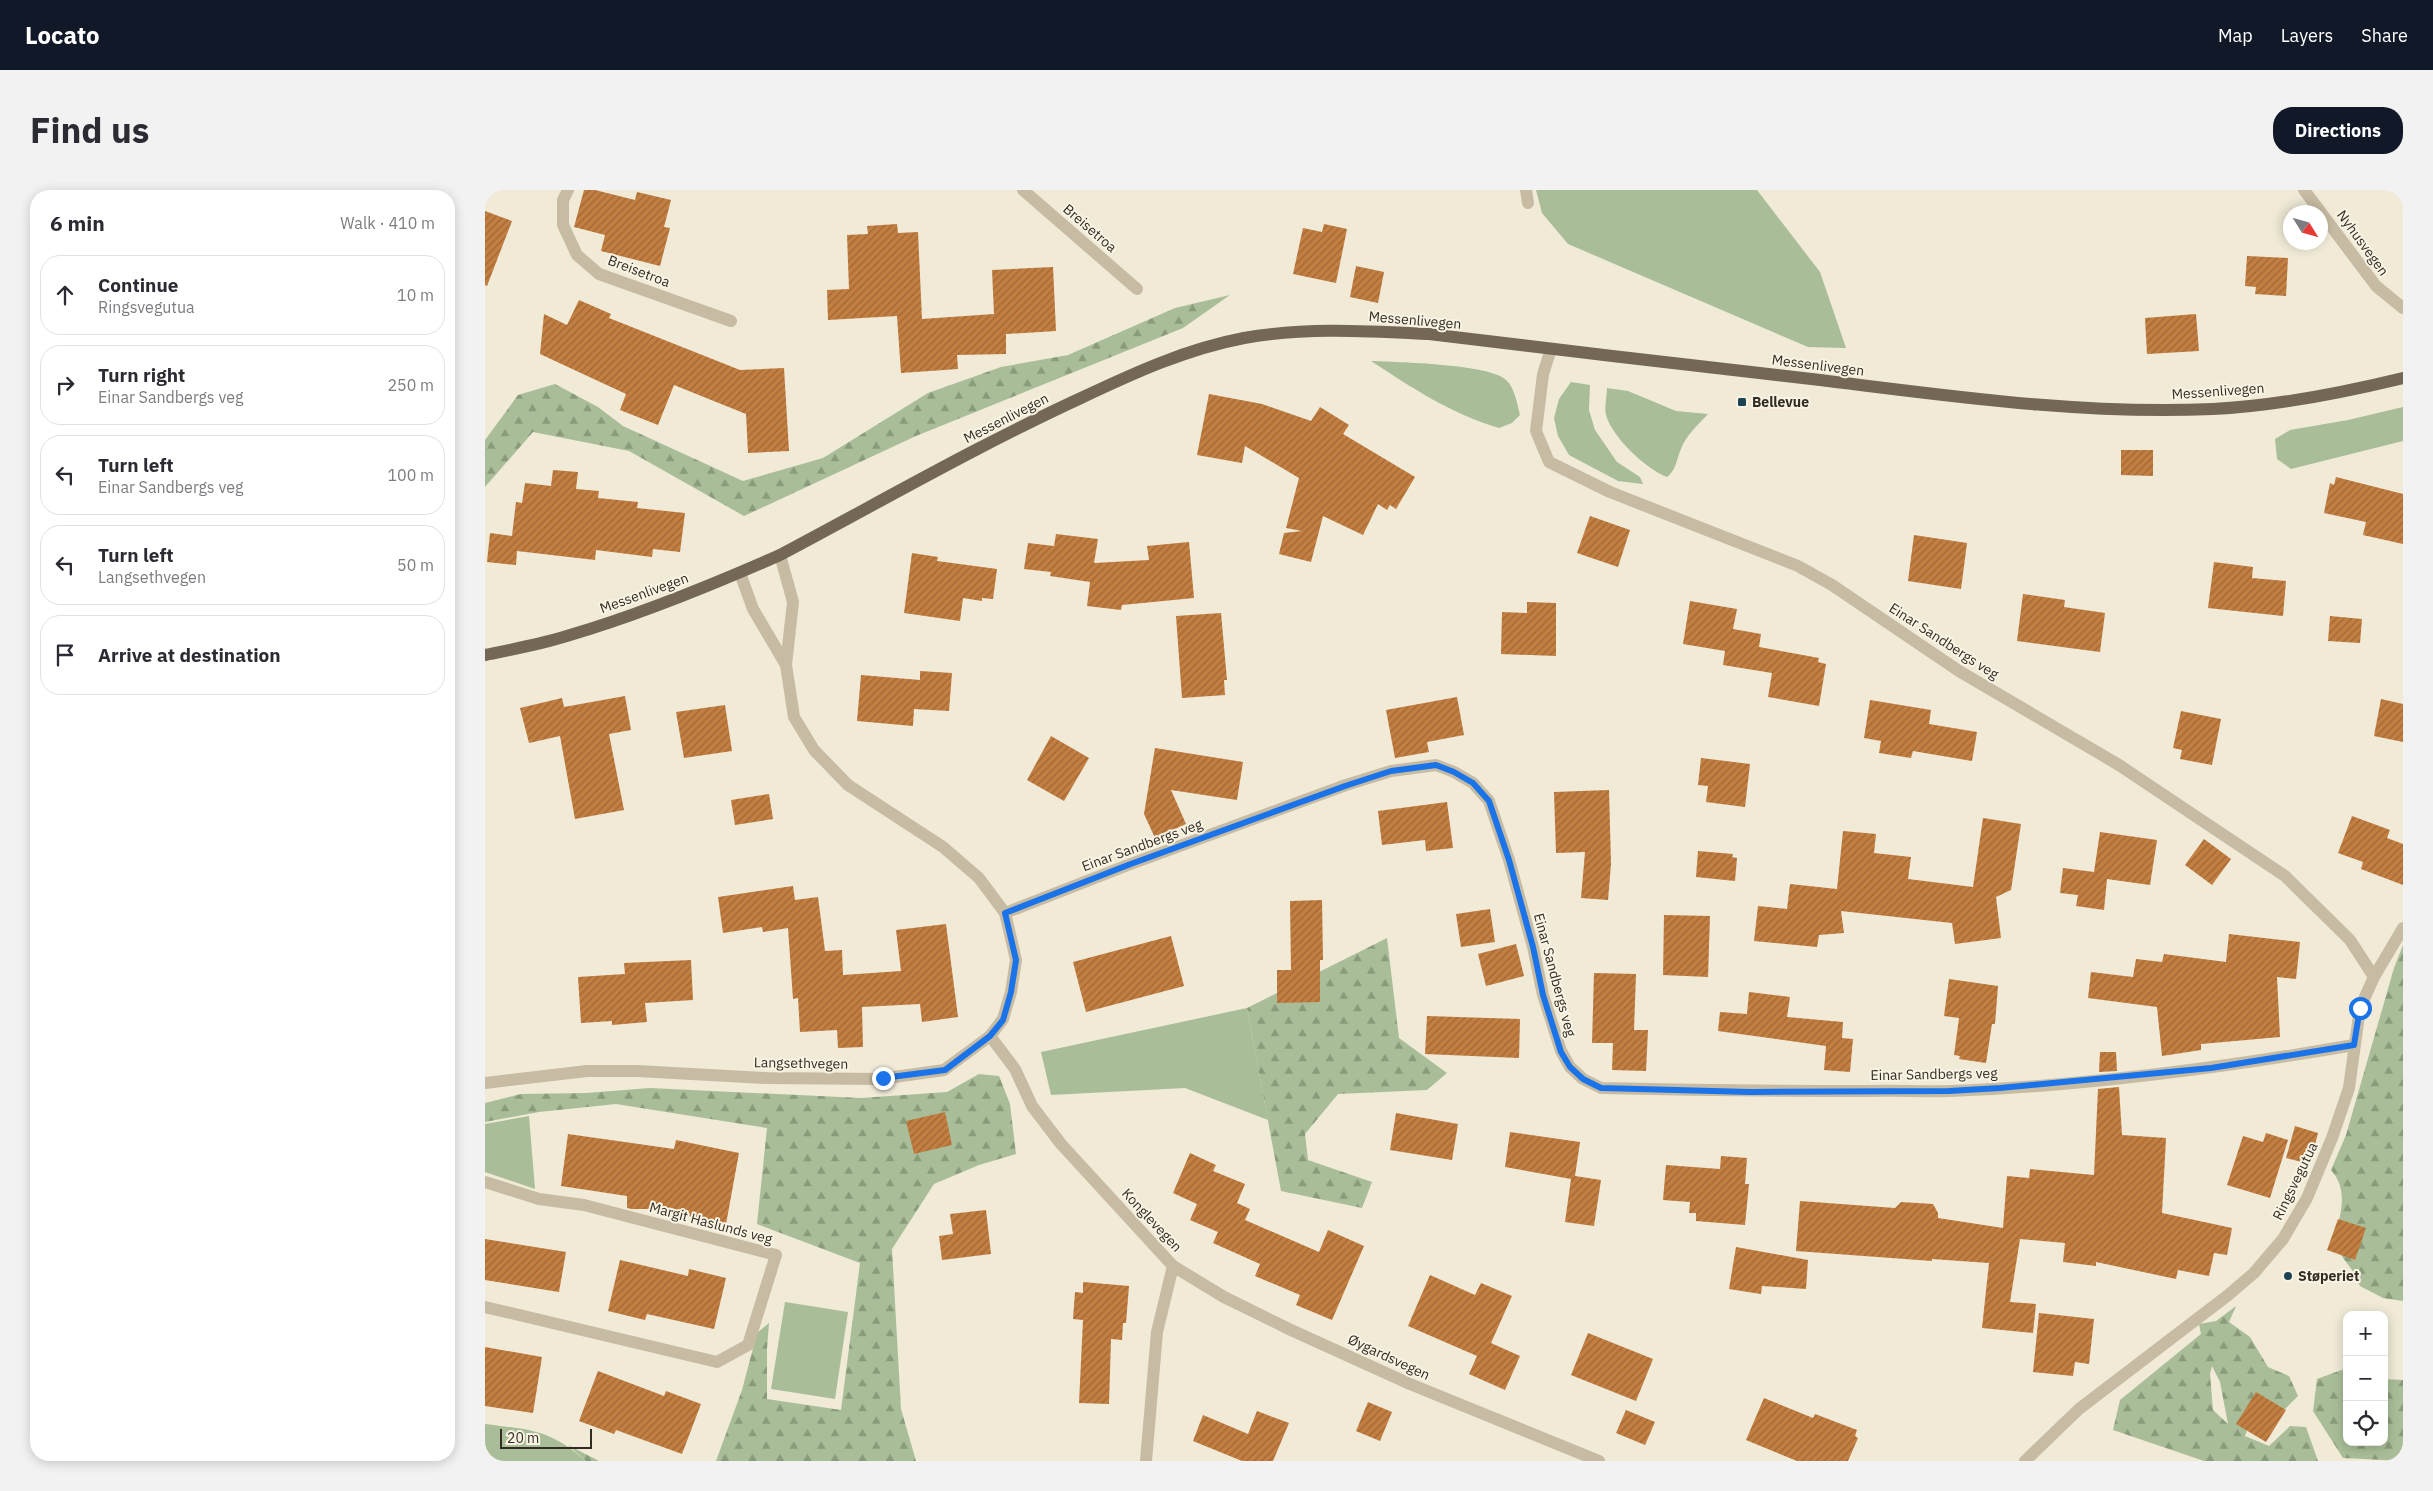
<!DOCTYPE html>
<html lang="en">
<head>
<meta charset="utf-8">
<style>
  :root { --surface:#fff; --page:#f2f2f3; --text:#2b2b33; --muted:#7c7c81; --line:#e1e1e2; --accent:#111827 }
  body { margin:0; font-family:"IBM Plex Sans",sans-serif; background:var(--page); color:var(--text) }
  .controls { position:absolute; right:15px; bottom:15px; display:grid; overflow:hidden; border-radius:10px; box-shadow:0 2px 12px #0003 }
  .controls button { width:45px; height:45px; display:grid; place-items:center; padding:0; border:0; border-bottom:1px solid var(--line); background:var(--surface); color:var(--text); font:25px sans-serif }
  .compass { position:absolute; left:1798px; top:15px; width:45px; height:45px; border-radius:50%; background:var(--surface); box-shadow:0 2px 12px #0003; rotate:127deg }
  .scale { position:absolute; left:15px; bottom:12px; width:92px; box-sizing:border-box; padding-left:5px; border:2px solid #332c25; border-top:0; font-size:14px; line-height:18px; white-space:nowrap; color:#332c25; -webkit-text-stroke:4px #f8f3e3; paint-order:stroke }
  .stop { position:absolute; width:15px; height:15px; margin:-11px; border:4px solid #1a73e8; border-radius:50%; background:#fff }
  .stop.end { background:#1a73e8; border-color:#fff; box-shadow:0 1px 5px #0008 }
  .list { margin:0; padding:0; list-style:none }
  h2 { display:flex; justify-content:space-between; align-items:center; height:65px; margin:0; padding:0 20px; font-size:21px }
  h2 small { font-size:16px; font-weight:400; color:var(--muted) }
  .list li { display:grid; grid-template-columns:32px 1fr auto; gap:15px; align-items:center; box-sizing:border-box; height:80px; margin:0 10px 10px; padding:0 10px; border:1px solid var(--line); border-radius:20px }
  .list b { display:block; font-size:19px; white-space:nowrap }
  .list p { margin:0; font-size:16px; white-space:nowrap; color:var(--muted) }
  .list em { font-size:16px; font-style:normal; color:var(--muted) }
  .icon { flex:none; width:28px; height:28px; fill:none; stroke:currentColor; stroke-width:2; stroke-linecap:round; stroke-linejoin:round }
  .map { position:relative; flex:none; width:1918px; height:1271px; overflow:hidden; border-radius:20px }
  header { display:flex; align-items:center; gap:30px; box-sizing:border-box; height:70px; padding:0 25px; background:var(--accent); color:#fff }
  header strong { font-size:24px }
  nav { display:flex; gap:28px; margin-inline-start:auto; font-size:18px }
  .intro { display:flex; align-items:center; justify-content:space-between; box-sizing:border-box; height:120px; padding:0 30px }
  h1 { margin:0; font-size:35px }
  .button { padding:12px 22px; border-radius:20px; background:var(--accent); color:#fff; font-size:18px; font-weight:700 }
  main { display:flex; gap:30px; padding:0 30px }
  aside { flex:1; background:var(--surface); border-radius:20px; box-shadow:0 2px 12px #0003 }
  .map>svg:first-child { display:block }
</style>
</head>
<body>
<header>
<strong>Locato</strong>
<nav><a>Map</a><a>Layers</a><a>Share</a></nav>
</header>
<div class="intro"><h1>Find us</h1><a class="button">Directions</a></div>
<main>
<aside>
<h2>6 min<small>Walk · 410 m</small></h2>
<ul class="list">
<li><svg class="icon" aria-label="ahead" viewBox="0 0 24 24"><path d="M12 20V5M6 11l6-6 6 6"/></svg><div><b>Continue</b><p>Ringsvegutua</p></div><em>10 m</em></li>
<li><svg class="icon" aria-label="right" viewBox="0 0 24 24"><path d="M7 20v-9h11M14 6l5 5-5 5"/></svg><div><b>Turn right</b><p>Einar Sandbergs veg</p></div><em>250 m</em></li>
<li><svg class="icon" aria-label="left" viewBox="0 0 24 24"><path d="M17 20v-9H6M10 6l-5 5 5 5"/></svg><div><b>Turn left</b><p>Einar Sandbergs veg</p></div><em>100 m</em></li>
<li><svg class="icon" aria-label="left" viewBox="0 0 24 24"><path d="M17 20v-9H6M10 6l-5 5 5 5"/></svg><div><b>Turn left</b><p>Langsethvegen</p></div><em>50 m</em></li>
<li><svg class="icon" aria-label="arrive" viewBox="0 0 24 24"><path d="M6 21V4h12l-3 4 3 4H6"/></svg><div><b>Arrive at destination</b></div></li>
</ul>
</aside>
<div class="map">
<svg width="1918" height="1271" viewBox="0 0 1918 1271">
  <defs>
    <pattern id="forest-firs" width="22" height="20" patternUnits="userSpaceOnUse" patternTransform="scale(1.25)"><rect width="22" height="20" fill="#a9be98"/><path d="M5 1l3.5 6h-7zM16 11l3.5 6h-7z" fill="#8a9b7c"/></pattern>
    <pattern id="building-hatch" width="6" height="6" patternUnits="userSpaceOnUse" patternTransform="scale(1.25)"><rect width="6" height="6" fill="#c37e41"/><path d="M-1 1l2-2M0 6l6-6M5 7l2-2" fill="none" stroke="#9f6736"/></pattern>
  </defs>
  <rect width="100%" height="100%" fill="#f0ead7"/>
  <g fill="#a9be98">
    <polygon points="1051,0 1272,0 1335,82 1361,158 1323,157 1083,54 1057,23"/>
    <path d="M 886,171 C 911,172 1006,174 1021,190 C 1030,198 1032,214 1035,225 L 1027,233 L 1014,238 C 967,224 927,198 886,171 Z"/>
    <polygon points="1086,192 1105,195 1104,220 1110,240 1132,272 1155,287 1158,294 1133,291 1084,265 1073,246 1069,228 1074,209"/>
    <path d="M 1122,198 L 1143,201 L 1191,221 L 1223,224 C 1213,235 1201,245 1196,259 C 1191,270 1192,279 1182,287 C 1161,279 1127,247 1121,225 C 1119,218 1122,206 1122,198 Z"/>
    <polygon points="1918,217 1918,251 1806,279 1792,269 1790,249 1805,240 1863,230"/>
    <polygon points="762,818 783,930 700,898 566,905 556,862"/>
    <polygon points="44,926 50,999 0,982 0,934"/>
    <polygon points="300,1112 363,1122 350,1209 286,1199"/>
    <path d="M 0,1234 C 46,1240 64,1239 101,1271 L 0,1271 Z"/>
  </g>
  <g fill="url(#forest-firs)" fill-rule="evenodd">
    <polygon points="745,105 698,138 431,246 259,326 144,261 48,242 0,297 0,250 33,205 70,194 113,217 138,236 258,291 338,268 443,203 516,177 583,165 690,118"/>
    <polygon points="902,748 914,848 962,883 942,900 853,904 820,944 823,970 887,992 877,1018 796,1001 762,818"/>
    <path d="M 1918,755 L 1918,1111 L 1898,1108 L 1875,1096 L 1867,1080 L 1847,1053 C 1855,1029 1865,1001 1846,980 L 1861,945 L 1909,778 Z"/>
    <polygon points="494,884 514,886 525,914 531,964 494,975 449,994 407,1059 416,1219 431,1271 231,1271 257,1200 272,1143 284,1133 282,1159 282,1209 356,1220 375,1073 272,1034 282,938 131,914 54,922 0,932 0,913 36,904 101,903 165,898 376,908 462,902"/>
    <path d="M 1751,1116 L 1744,1132 L 1765,1147 L 1783,1177 L 1804,1186 L 1813,1206 L 1800,1219 L 1768,1223 L 1760,1246 L 1784,1256 L 1805,1236 L 1821,1237 L 1833,1271 L 1719,1271 L 1628,1240 L 1635,1210 L 1716,1144 L 1714,1134 L 1731,1131 ZM 1727,1176 L 1735,1192 L 1743,1234 L 1728,1220 L 1725,1184 Z"/>
    <polygon points="1862,1178 1862,1252 1899,1252 1899,1189 1918,1190 1918,1271 1858,1268 1828,1221 1832,1189"/>
    <polygon points="83,1255 114,1271 101,1271"/>
  </g>
  <g fill="url(#building-hatch)">
    <polygon points="99,0 110,0 150,10 152,2 186,10 179,37 185,38 175,76 116,61 120,45 89,37"/>
    <polygon points="0,21 27,31 2,96 0,95"/>
    <polygon points="412,34 413,43 433,42 437,129 509,124 507,80 568,77 571,141 521,144 521,164 472,165 473,179 416,183 412,126 343,130 342,100 364,99 362,45 383,44 382,36"/>
    <polygon points="839,34 862,39 851,93 808,84 818,38 837,42"/>
    <polygon points="1762,66 1803,68 1801,106 1770,104 1771,97 1760,96"/>
    <polygon points="871,76 899,82 893,113 865,107"/>
    <polygon points="94,110 126,124 124,128 255,180 299,178 304,261 263,263 261,224 189,195 173,235 135,220 141,204 55,164 59,124 82,135"/>
    <polygon points="1711,124 1714,161 1662,164 1660,128"/>
    <polygon points="724,204 777,214 826,231 835,217 864,235 858,244 930,287 911,319 905,315 902,320 893,314 878,345 838,326 826,372 794,364 799,343 817,341 801,338 814,288 760,256 757,273 712,265"/>
    <polygon points="1636,260 1668,260 1668,286 1636,285"/>
    <polygon points="68,280 93,282 91,299 114,301 113,308 153,312 152,318 200,323 195,362 168,359 167,367 111,360 110,370 32,361 31,375 2,372 5,343 27,346 31,312 37,313 40,293 66,296"/>
    <polygon points="1851,287 1918,304 1918,354 1878,345 1881,332 1839,323 1845,293 1849,295"/>
    <polygon points="1105,326 1145,340 1133,377 1092,363"/>
    <polygon points="571,344 613,349 609,373 664,370 662,356 704,352 709,408 637,415 636,420 602,416 605,392 565,386 566,382 539,379 543,353 569,356"/>
    <polygon points="1429,345 1482,353 1476,399 1423,391"/>
    <polygon points="427,363 453,367 452,371 512,379 508,409 497,408 497,411 478,408 475,431 419,423"/>
    <polygon points="1729,372 1768,377 1767,388 1801,391 1798,426 1723,418"/>
    <polygon points="1538,404 1580,410 1579,417 1620,423 1615,462 1532,451"/>
    <polygon points="1205,411 1252,419 1248,439 1276,444 1274,457 1334,468 1333,472 1341,474 1334,516 1283,507 1287,483 1238,475 1240,461 1198,454"/>
    <polygon points="1042,412 1071,413 1071,466 1016,464 1017,422 1042,423"/>
    <polygon points="736,423 742,490 739,490 740,505 697,508 691,426"/>
    <polygon points="1845,426 1877,429 1875,453 1843,451"/>
    <polygon points="435,481 467,483 464,521 429,519 428,536 372,531 376,485 435,490"/>
    <polygon points="140,506 146,540 124,544 139,620 90,629 75,546 44,553 35,518 77,508 79,517"/>
    <polygon points="972,507 979,545 942,552 944,562 910,568 901,520"/>
    <polygon points="1896,509 1918,514 1918,552 1889,546"/>
    <polygon points="1385,510 1446,520 1444,534 1492,542 1487,571 1428,561 1426,568 1394,563 1396,551 1379,548"/>
    <polygon points="240,515 247,561 199,568 191,522"/>
    <polygon points="1696,521 1736,529 1727,575 1695,569 1697,560 1688,558"/>
    <polygon points="566,546 604,568 579,611 542,590"/>
    <polygon points="670,558 758,572 752,610 686,600 701,634 670,648 659,624"/>
    <polygon points="1216,568 1265,574 1260,617 1221,612 1223,596 1213,595"/>
    <polygon points="1124,600 1126,674 1123,710 1096,708 1100,662 1071,663 1069,602"/>
    <polygon points="284,604 288,629 250,635 246,610"/>
    <polygon points="962,612 968,658 941,661 940,650 897,655 893,621"/>
    <polygon points="1867,626 1905,640 1902,648 1918,654 1918,695 1876,679 1878,672 1853,663"/>
    <polygon points="1498,628 1536,634 1526,700 1511,707 1516,748 1470,754 1467,733 1356,721 1359,743 1334,745 1332,757 1269,751 1273,716 1302,719 1305,694 1352,699 1358,641 1391,644 1389,663 1426,667 1423,689 1488,697"/>
    <polygon points="1615,642 1672,650 1665,695 1622,689 1619,720 1591,716 1593,705 1575,703 1578,678 1609,682"/>
    <polygon points="1719,649 1746,669 1727,695 1700,675"/>
    <polygon points="1213,661 1248,664 1247,667 1252,668 1250,691 1211,687"/>
    <polygon points="308,696 310,710 333,707 340,761 357,760 358,785 416,781 411,740 461,734 473,827 437,832 435,814 377,817 378,857 353,858 352,840 315,842 313,808 308,809 303,738 278,742 277,737 238,743 233,707"/>
    <polygon points="837,710 838,770 835,770 835,812 792,813 792,780 806,780 805,711"/>
    <polygon points="1005,719 1010,752 976,757 971,724"/>
    <polygon points="1179,725 1225,726 1223,787 1178,785"/>
    <polygon points="1744,744 1815,752 1811,789 1792,787 1795,847 1716,854 1716,860 1677,866 1672,817 1603,808 1606,782 1648,787 1651,769 1677,772 1679,764 1741,772"/>
    <polygon points="686,746 699,796 601,822 588,772"/>
    <polygon points="1031,754 1039,786 1001,796 993,764"/>
    <polygon points="206,770 208,810 160,813 162,832 127,835 127,831 96,833 93,787 140,784 139,773"/>
    <polygon points="1109,783 1151,784 1149,840 1163,840 1161,881 1127,880 1128,853 1107,853"/>
    <polygon points="1464,789 1513,796 1510,834 1507,834 1501,873 1474,869 1475,866 1469,865 1474,828 1459,826"/>
    <polygon points="1264,802 1305,807 1302,827 1358,832 1357,848 1368,849 1365,882 1339,880 1341,856 1233,841 1235,822 1262,824"/>
    <polygon points="942,826 1035,829 1034,868 940,864"/>
    <polygon points="1615,862 1631,862 1632,881 1614,882"/>
    <polygon points="1634,897 1637,945 1681,948 1677,1023 1747,1038 1742,1065 1729,1063 1724,1086 1693,1080 1691,1089 1611,1072 1611,1076 1578,1072 1580,1053 1535,1049 1525,1112 1551,1114 1548,1143 1497,1138 1504,1073 1447,1069 1447,1071 1311,1061 1315,1011 1410,1018 1416,1012 1448,1014 1453,1023 1453,1028 1518,1038 1522,986 1544,988 1545,979 1609,985 1613,899"/>
    <polygon points="460,922 467,955 429,964 421,931"/>
    <polygon points="911,923 973,934 967,970 905,960"/>
    <polygon points="1810,936 1833,943 1825,974 1801,968"/>
    <polygon points="1025,942 1095,952 1090,986 1116,990 1109,1036 1080,1032 1086,989 1020,977"/>
    <polygon points="1781,943 1803,950 1785,1008 1742,995 1758,946 1778,952"/>
    <polygon points="83,944 189,959 191,950 254,963 241,1034 169,1019 147,1019 142,1018 142,1006 76,996"/>
    <polygon points="705,963 731,975 728,981 760,994 752,1013 765,1019 760,1030 834,1062 843,1040 879,1056 847,1130 811,1115 815,1105 770,1086 775,1074 728,1053 733,1042 705,1030 712,1014 688,1003"/>
    <polygon points="1236,966 1262,968 1260,994 1264,994 1260,1035 1211,1031 1211,1023 1204,1023 1205,1012 1178,1010 1181,975 1235,979"/>
    <polygon points="501,1020 506,1064 457,1070 454,1046 468,1044 465,1024"/>
    <polygon points="1853,1029 1881,1038 1870,1070 1842,1060"/>
    <polygon points="0,1049 81,1062 74,1102 0,1090"/>
    <polygon points="1251,1057 1323,1070 1321,1099 1277,1096 1276,1104 1244,1099"/>
    <polygon points="135,1070 203,1086 204,1079 241,1088 229,1139 162,1124 160,1130 123,1121"/>
    <polygon points="945,1085 990,1105 996,1093 1027,1106 1006,1153 1035,1166 1020,1200 984,1184 992,1166 923,1136"/>
    <polygon points="598,1092 644,1096 641,1133 638,1133 637,1150 626,1149 624,1214 594,1213 598,1130 588,1129 590,1102 598,1103"/>
    <polygon points="1554,1123 1609,1129 1604,1174 1590,1172 1588,1186 1548,1182"/>
    <polygon points="1103,1143 1168,1169 1151,1211 1086,1185"/>
    <polygon points="0,1157 57,1167 48,1223 0,1216"/>
    <polygon points="113,1181 179,1206 181,1201 216,1214 197,1264 131,1240 129,1244 94,1231"/>
    <polygon points="1771,1202 1801,1220 1781,1252 1751,1234"/>
    <polygon points="1279,1208 1328,1228 1330,1224 1372,1240 1370,1246 1373,1248 1363,1271 1312,1271 1261,1250"/>
    <polygon points="883,1212 907,1222 895,1251 871,1241"/>
    <polygon points="1141,1220 1170,1232 1160,1255 1131,1243"/>
    <polygon points="772,1221 804,1233 788,1271 757,1271 708,1251 718,1225 763,1244"/>
  </g>
  <g fill="none" stroke-linecap="round" stroke-linejoin="round">
    <g stroke="#c7bca3" stroke-width="12">
      <polyline points="83,0 78,10 78,35 92,65 114,84 246,131"/>
      <polyline points="538,0 652,99"/>
      <polyline points="1041,0 1043,13"/>
      <polyline points="1819,0 1891,96 1918,118"/>
      <polyline points="1066,159 1058,184 1051,241 1064,272 1125,302 1313,376 1347,395 1474,481 1634,575 1800,686 1865,750 1889,787"/>
      <polyline points="255,383 268,419 301,475"/>
      <path d="M 520,723 L 643,675 L 861,595 L 906,581 L 951,575 L 969,582 L 988,593 L 1004,611 L 1024,670 L 1048,757 L 1058,805 L 1076,861 L 1085,877 L 1098,889 L 1116,898 C 1206,900 1295,901 1385,901 C 1412,900 1439,902 1465,901 C 1601,896 1736,878 1869,855"/>
      <polyline points="505,846 530,879 547,916 576,954 688,1076 672,1142 661,1271"/>
      <polyline points="0,893 102,881 152,881 281,888 395,889 459,880 505,846 518,829 526,802 531,770 520,723 494,688 458,657 363,595 329,560 309,527 301,475 308,412 295,365"/>
      <polyline points="0,992 54,1009 99,1015 291,1065 263,1155 232,1172 0,1117"/>
      <polyline points="688,1076 739,1107 806,1140 925,1194 1114,1271"/>
      <polyline points="1540,1271 1594,1219 1742,1106 1769,1083 1798,1049 1822,1008 1847,948 1864,898 1875,818 1889,787 1918,738"/>
    </g>
    <path stroke="#746756" stroke-width="12" d="M 0,465 C 29,459 57,454 85,445 C 157,424 227,395 295,365 C 395,312 494,255 596,208 C 649,183 701,159 759,148 C 821,137 882,141 944,144 C 1074,160 1205,175 1335,190 C 1466,206 1597,225 1728,219 C 1792,216 1856,203 1918,188"/>
  </g>
  <g fill="none" stroke-linecap="round" stroke-linejoin="round">
    <polyline stroke="#1a73e8" stroke-width="6" points="398,888 460,880 505,846 518,830 526,802 531,770 520,723 643,675 860,596 906,581 951,575 969,582 988,593 1004,611 1024,670 1048,757 1058,805 1076,862 1085,877 1098,889 1116,898 1265,902 1464,901 1515,898 1726,878 1869,855 1875,818"/>
  </g>
  <g fill="#1c4353" stroke="#f8f3e3" stroke-width="2">
    <rect x="1252" y="207" width="10" height="10" rx="2.5"/>
    <circle cx="1803" cy="1086" r="5"/>
  </g>
  <g text-anchor="middle" stroke-width="4" stroke-linejoin="round" paint-order="stroke">
    <g font-size="14" fill="#332c25" stroke="#f8f3e3">
      <text transform="translate(605 38) rotate(41)" y="5">Breisetroa</text>
      <text transform="translate(1878 53) rotate(54)" y="5">Nyhusvegen</text>
      <text transform="translate(154 81) rotate(21)" y="5">Breisetroa</text>
      <text transform="translate(930 130) rotate(5)" y="5">Messenlivegen</text>
      <text transform="translate(1333 175) rotate(7)" y="5">Messenlivegen</text>
      <text transform="translate(1733 201) rotate(-4)" y="5">Messenlivegen</text>
      <text transform="translate(521 228) rotate(-27)" y="5">Messenlivegen</text>
      <text transform="translate(159 403) rotate(-20)" y="5">Messenlivegen</text>
      <text transform="translate(1459 451) rotate(33)" y="5">Einar Sandbergs veg</text>
      <text transform="translate(657 655) rotate(-20)" y="5">Einar Sandbergs veg</text>
      <text transform="translate(1070 785) rotate(75)" y="5">Einar Sandbergs veg</text>
      <text transform="translate(316 873) rotate(1)" y="5">Langsethvegen</text>
      <text transform="translate(1449 884) rotate(-1)" y="5">Einar Sandbergs veg</text>
      <text transform="translate(1810 991) rotate(-64)" y="5">Ringsvegutua</text>
      <text transform="translate(667 1030) rotate(47)" y="5">Konglevegen</text>
      <text transform="translate(226 1033) rotate(15)" y="5">Margit Haslunds veg</text>
      <text transform="translate(904 1167) rotate(25)" y="5">Øygardsvegen</text>
    </g>
    <g font-size="14" font-weight="bold" fill="#332c25" stroke="#f8f3e3" text-anchor="start">
      <text x="1267" y="217">Bellevue</text>
      <text x="1813" y="1091">Støperiet</text>
    </g>
  </g>
</svg>
<div class="controls">
<button>+</button>
<button>−</button>
<button><svg class="icon" aria-label="locate" viewBox="0 0 24 24"><circle cx="12" cy="12" r="6"/><path d="M12 2v4M12 18v4M2 12h4M18 12h4"/></svg></button>
</div>
<svg class="compass" viewBox="-18 -18 36 36"><path d="M0-13l5 13h-10z" fill="#e53935"/><path d="M0 13l5-13h-10z" fill="#7c7c81"/></svg>
<div class="scale">20 m</div>
<div class="stop" style="left:1875px;top:818px"></div>
<div class="stop end" style="left:398px;top:888px"></div>
</div>
</main>
</body>
</html>
